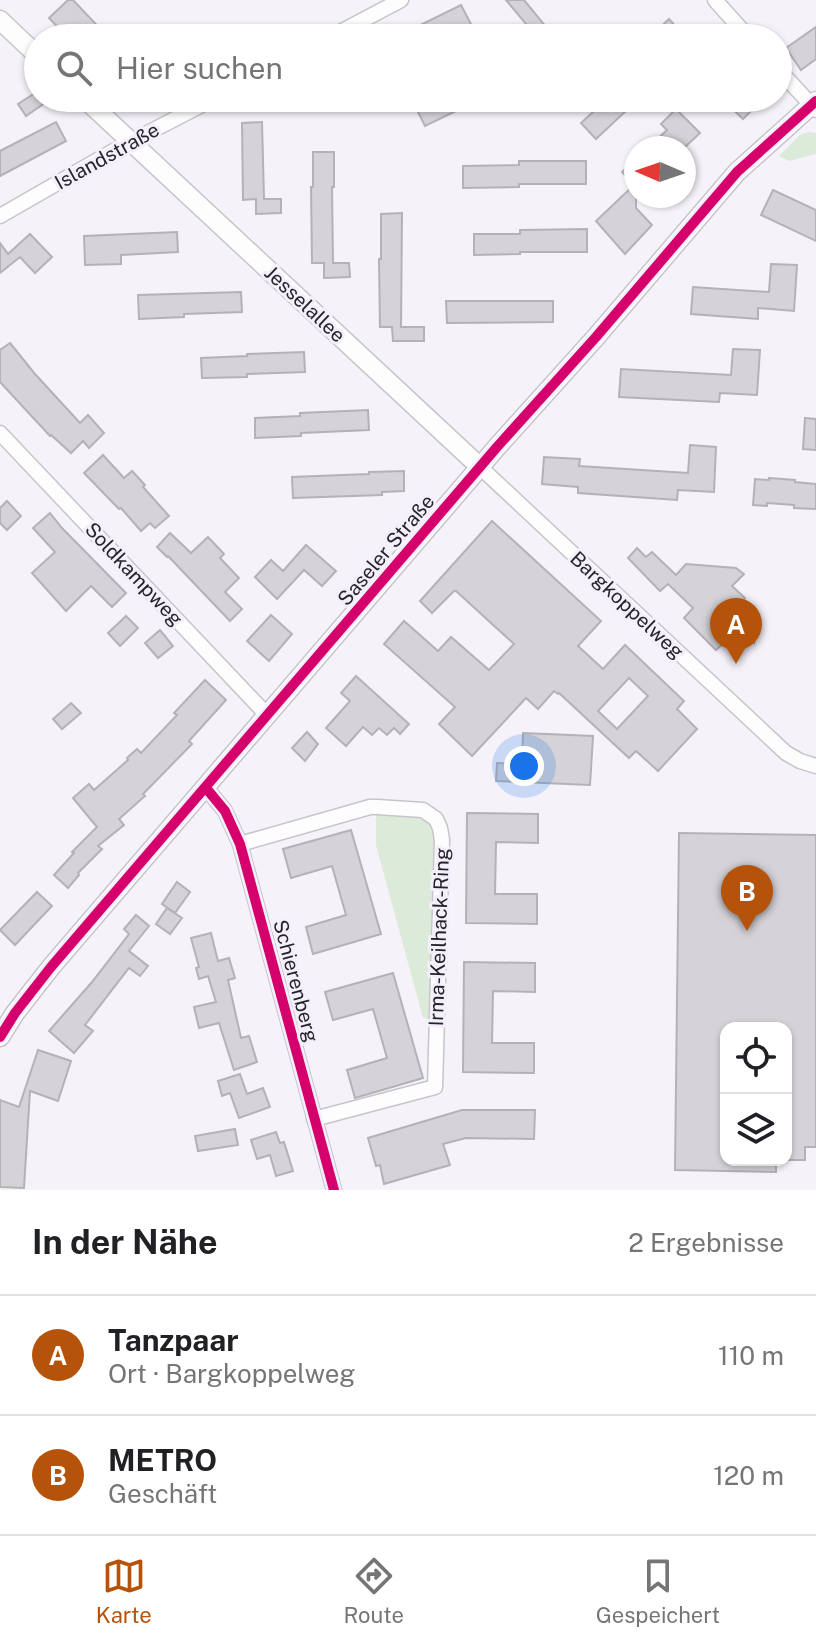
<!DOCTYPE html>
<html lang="de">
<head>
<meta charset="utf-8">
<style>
  :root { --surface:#fff; --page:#f2f2f2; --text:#202124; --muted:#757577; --line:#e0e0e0; --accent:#b45309 }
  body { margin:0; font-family:"Public Sans",sans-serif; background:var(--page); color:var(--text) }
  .controls { position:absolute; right:24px; bottom:24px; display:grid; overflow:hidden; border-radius:16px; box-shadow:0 2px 6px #0004 }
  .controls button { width:72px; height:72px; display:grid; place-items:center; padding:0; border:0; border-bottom:2px solid var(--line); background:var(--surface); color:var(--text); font:40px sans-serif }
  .compass { position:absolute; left:624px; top:136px; width:72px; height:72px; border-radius:50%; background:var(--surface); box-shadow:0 2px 6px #0004; rotate:272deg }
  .you { position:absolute; left:524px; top:766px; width:28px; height:28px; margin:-20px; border:6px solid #fff; border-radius:50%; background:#1a73e8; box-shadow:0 0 0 12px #1a73e833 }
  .badge { display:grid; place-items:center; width:52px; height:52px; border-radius:50%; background:var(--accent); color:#fff; font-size:26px; font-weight:700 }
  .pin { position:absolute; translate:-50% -66px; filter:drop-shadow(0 2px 4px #0008) }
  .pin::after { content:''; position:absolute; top:42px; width:28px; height:24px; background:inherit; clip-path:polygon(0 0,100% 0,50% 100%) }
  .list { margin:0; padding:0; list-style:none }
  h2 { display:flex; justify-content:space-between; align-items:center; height:104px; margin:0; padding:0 32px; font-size:34px }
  h2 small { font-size:26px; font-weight:400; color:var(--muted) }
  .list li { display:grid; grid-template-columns:52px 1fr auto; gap:24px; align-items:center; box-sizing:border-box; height:120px; padding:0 32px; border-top:2px solid var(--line) }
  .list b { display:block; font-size:30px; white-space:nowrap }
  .list p { margin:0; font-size:26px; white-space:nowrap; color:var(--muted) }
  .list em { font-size:26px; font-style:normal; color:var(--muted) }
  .icon { flex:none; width:44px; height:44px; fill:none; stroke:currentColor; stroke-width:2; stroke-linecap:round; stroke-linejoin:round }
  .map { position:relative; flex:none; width:816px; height:1190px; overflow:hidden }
  .search { position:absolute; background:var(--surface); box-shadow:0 2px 6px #0004; left:24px; right:24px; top:24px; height:88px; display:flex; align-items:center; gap:20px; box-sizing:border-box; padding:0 28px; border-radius:44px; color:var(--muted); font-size:30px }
  .sheet { height:344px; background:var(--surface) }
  nav { display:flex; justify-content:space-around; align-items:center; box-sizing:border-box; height:112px; border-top:2px solid var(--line); background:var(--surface); font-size:22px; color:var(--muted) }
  nav a { display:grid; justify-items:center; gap:4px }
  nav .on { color:var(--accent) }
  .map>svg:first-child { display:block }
</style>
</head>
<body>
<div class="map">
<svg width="816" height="1190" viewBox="0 0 816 1190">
  <rect width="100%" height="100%" fill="#f5f2f9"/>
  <g fill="#dceada">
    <polygon points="808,132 816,133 816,154 789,161 779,156 800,135"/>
    <polygon points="376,811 416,814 432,824 437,837 434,1020 423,1018 376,845"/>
  </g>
  <g fill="#d5d3d8" stroke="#b4b2b6" stroke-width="2" fill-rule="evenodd">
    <polygon points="68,0 73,0 109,38 68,38 49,18"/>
    <polygon points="506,0 524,0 547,28 536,36"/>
    <polygon points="461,5 472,26 448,38 394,38"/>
    <polygon points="669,19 686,38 649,38"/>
    <polygon points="816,27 816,59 801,70 786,48"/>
    <polygon points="38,91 38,98 52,98 26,116 18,104"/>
    <polygon points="436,98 483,98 425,126 416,108"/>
    <polygon points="608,98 619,98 628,109 596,139 581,123"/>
    <polygon points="721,98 764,98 743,119"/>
    <polygon points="676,109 700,133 684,148 648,148 667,130 661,124"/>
    <polygon points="56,122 66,141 0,176 0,151"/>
    <polygon points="262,122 264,199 281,199 281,213 256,214 256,199 243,200 242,123"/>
    <polygon points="313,152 334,152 334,187 332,187 333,263 349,263 350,277 324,278 324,263 312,263 311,187 313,187"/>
    <polygon points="636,159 636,208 652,225 625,254 596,221 634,185 622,172"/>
    <polygon points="519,161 586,161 586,184 519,184 519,187 463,188 463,166 519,165"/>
    <polygon points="773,190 816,210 816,241 761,215"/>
    <polygon points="402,213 401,327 424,327 424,341 393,341 392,327 380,327 379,259 381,259 381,214"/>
    <polygon points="587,229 587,252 520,252 520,254 474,255 474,234 520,234 520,230"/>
    <polygon points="177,232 178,252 121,255 121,264 85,265 84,236"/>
    <polygon points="30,234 52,257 35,273 20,257 0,273 0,243 8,254"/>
    <polygon points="771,264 797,265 794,311 758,308 758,319 691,314 693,287 769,292"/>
    <polygon points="241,292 242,312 184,314 184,317 139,319 138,295"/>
    <polygon points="446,301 553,301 553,322 447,323"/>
    <polygon points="10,343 35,374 80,423 88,415 104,433 89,448 83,441 71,453 51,435 50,436 0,382 0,350"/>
    <polygon points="733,349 760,350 757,395 720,393 719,402 619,397 621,369 731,375"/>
    <polygon points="304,352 305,372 247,374 247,377 202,378 201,358 247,356 247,354"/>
    <polygon points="368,410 369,430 301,433 301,436 255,438 255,418 300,416 300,413"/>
    <polygon points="805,418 816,419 816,450 803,449"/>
    <polygon points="690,445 716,447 714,492 678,490 677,500 578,493 578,487 542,484 544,457 580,459 579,466 688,473"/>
    <polygon points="103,455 124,478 132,471 145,485 143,487 169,516 155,528 150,523 141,531 121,508 119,509 84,473"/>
    <polygon points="404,471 404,491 382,492 382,495 293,498 292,477 369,474 369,472"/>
    <polygon points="769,478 795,480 795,482 816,484 816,509 794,508 794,505 767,503 767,506 753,505 755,479 769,480"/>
    <polygon points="7,501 21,516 7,530 0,523 0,508"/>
    <polygon points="50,513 62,528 126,593 112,607 91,586 66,611 32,573 55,552 33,528"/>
    <path d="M 492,521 L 601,621 L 578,646 L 603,669 L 625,645 L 684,701 L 677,709 L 697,729 L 658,771 L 636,751 L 629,758 L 559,693 L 558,694 L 554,691 L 538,709 L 526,698 L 472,756 L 439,724 L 455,707 L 384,644 L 404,621 L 438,651 L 451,637 L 489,670 L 514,644 L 456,591 L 454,591 L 432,613 L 420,601 ZM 629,678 L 648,696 L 617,729 L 598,711 Z"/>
    <polygon points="170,533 191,553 208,537 224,554 220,558 239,578 225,592 242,609 230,621 168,556 167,557 157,547"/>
    <polygon points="306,545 336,571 322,586 304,570 277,599 255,577 271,560 283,571"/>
    <polygon points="637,548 646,557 652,552 676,575 686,564 736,568 744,574 732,586 745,598 742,602 757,617 754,643 739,629 716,650 684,618 693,608 668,584 660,591 628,558"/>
    <polygon points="271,615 292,634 269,661 247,641"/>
    <polygon points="126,616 138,628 120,646 108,633"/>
    <polygon points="160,630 173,646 158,658 145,643"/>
    <polygon points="356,676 409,724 400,734 394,728 387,735 379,728 372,735 363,727 346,746 326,728 350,701 341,693"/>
    <polygon points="205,680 226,700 189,741 192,744 143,794 145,796 119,819 124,825 98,846 102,849 78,873 79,875 68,888 54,875 74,853 72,852 97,827 73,798 89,784 94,790 128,760 127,758 137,749 141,753 177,715 174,713"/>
    <polygon points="71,703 81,713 62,729 53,719"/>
    <polygon points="307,732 318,744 305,761 292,748"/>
    <polygon points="523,733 593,736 590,785 496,781 497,763 522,764"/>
    <polygon points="467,813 538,814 538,843 496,842 495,894 537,894 537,924 466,923"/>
    <polygon points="351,830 381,934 313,954 306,927 346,915 332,866 291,878 283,849"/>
    <polygon points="679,833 816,835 816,1147 805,1147 805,1160 786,1160 786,1028 726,1028 726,1160 776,1160 776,1172 675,1170"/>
    <polygon points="177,882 190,892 175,913 162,904"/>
    <polygon points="37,892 52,906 15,945 0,930"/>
    <polygon points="167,908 182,918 170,934 156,924"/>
    <polygon points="136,915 149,926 129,951 148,966 140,976 129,968 85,1025 93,1031 74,1053 49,1031 92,982 129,934 124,929"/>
    <polygon points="211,933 218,961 229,958 235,978 228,980 241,1038 249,1036 257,1062 234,1070 219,1023 199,1028 194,1007 216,1002 208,976 199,979 196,968 199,967 191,938"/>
    <polygon points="464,962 535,963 535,992 493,991 492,1043 534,1043 534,1073 463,1072"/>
    <polygon points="393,973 423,1078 355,1098 347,1070 387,1058 373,1009 333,1020 325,992"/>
    <polygon points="38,1050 71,1061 58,1101 30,1091 24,1188 0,1187 0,1100 19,1107"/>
    <polygon points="240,1074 247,1094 263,1088 270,1107 239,1118 230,1093 222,1096 218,1081"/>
    <polygon points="462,1110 535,1110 534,1139 466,1138 443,1144 450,1165 384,1184 380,1165 376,1166 368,1138"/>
    <polygon points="235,1129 238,1145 198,1151 195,1136"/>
    <polygon points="276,1132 280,1143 284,1142 293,1171 276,1176 270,1155 257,1159 251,1140"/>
  </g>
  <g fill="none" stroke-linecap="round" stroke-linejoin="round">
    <defs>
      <g id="minor">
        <polyline points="715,0 749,38"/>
        <polyline points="329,38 401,0"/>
        <polyline points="778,69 816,110"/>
        <polyline points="0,216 115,150 215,98"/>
        <polyline points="0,433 268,716"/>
        <polyline points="480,467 786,753 800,761 816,766"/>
        <polyline points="206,788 225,811 240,844 334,1190"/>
        <polyline points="240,844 370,807 377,807 423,810 436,819 440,828 442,840 435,1087 314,1119"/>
      </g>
      <g id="tertiary">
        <polyline points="0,20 38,56"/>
        <polyline points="84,98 480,467"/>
        <polyline points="0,1037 15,1013 51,967 497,447 596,337 737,172 816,101"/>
      </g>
    </defs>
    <use href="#minor" stroke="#c7c5cb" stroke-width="17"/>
    <use href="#tertiary" stroke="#c7c5cb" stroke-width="21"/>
    <use href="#minor" stroke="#fefdfe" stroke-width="14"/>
    <use href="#tertiary" stroke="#fefdfe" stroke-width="18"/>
    <defs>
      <g id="cycleway">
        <polyline points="206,788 225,811 240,844 334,1190"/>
        <polyline points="0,1037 15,1013 51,967 497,447 596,337 737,172 816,101"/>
      </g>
    </defs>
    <use href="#cycleway" stroke="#f5effc" stroke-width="15"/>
    <use href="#cycleway" stroke="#d6006c" stroke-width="10"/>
  </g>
  <g text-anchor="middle" stroke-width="6" stroke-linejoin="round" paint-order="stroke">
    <g font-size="20" fill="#272429" stroke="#f5effc">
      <text transform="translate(107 156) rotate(-29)" y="7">Islandstraße</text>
      <text transform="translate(305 304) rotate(43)" y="7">Jesselallee</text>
      <text transform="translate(386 550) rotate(-50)" y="7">Saseler Straße</text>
      <text transform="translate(134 574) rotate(47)" y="7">Soldkampweg</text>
      <text transform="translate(627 605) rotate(43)" y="7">Bargkoppelweg</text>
      <text transform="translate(439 937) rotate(-88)" y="7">Irma-Keilhack-Ring</text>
      <text transform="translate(296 981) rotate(75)" y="7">Schierenberg</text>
    </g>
  </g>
</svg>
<div class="controls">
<button><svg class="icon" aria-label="locate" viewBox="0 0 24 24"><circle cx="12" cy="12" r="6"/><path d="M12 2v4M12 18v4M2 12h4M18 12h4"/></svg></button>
<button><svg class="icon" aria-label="layers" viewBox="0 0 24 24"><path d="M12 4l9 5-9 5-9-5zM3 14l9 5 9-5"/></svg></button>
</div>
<svg class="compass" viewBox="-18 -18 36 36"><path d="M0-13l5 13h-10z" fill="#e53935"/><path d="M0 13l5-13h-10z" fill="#757577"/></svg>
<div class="you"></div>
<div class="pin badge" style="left:736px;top:664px">A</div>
<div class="pin badge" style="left:747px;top:931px">B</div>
<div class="search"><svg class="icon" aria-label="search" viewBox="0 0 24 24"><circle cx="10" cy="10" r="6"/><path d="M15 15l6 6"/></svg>Hier suchen</div>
</div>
<section class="sheet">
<h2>In der Nähe<small>2 Ergebnisse</small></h2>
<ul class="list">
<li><span class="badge">A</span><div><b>Tanzpaar</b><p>Ort · Bargkoppelweg</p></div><em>110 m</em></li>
<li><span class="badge">B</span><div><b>METRO</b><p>Geschäft</p></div><em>120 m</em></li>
</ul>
</section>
<nav>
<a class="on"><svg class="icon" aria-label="map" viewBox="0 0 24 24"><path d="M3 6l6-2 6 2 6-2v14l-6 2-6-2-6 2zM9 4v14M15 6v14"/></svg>Karte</a>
<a><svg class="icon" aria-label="directions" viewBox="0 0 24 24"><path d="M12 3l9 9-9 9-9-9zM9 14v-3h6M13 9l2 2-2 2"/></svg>Route</a>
<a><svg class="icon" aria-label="saved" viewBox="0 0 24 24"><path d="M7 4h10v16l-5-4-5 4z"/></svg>Gespeichert</a>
</nav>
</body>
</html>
